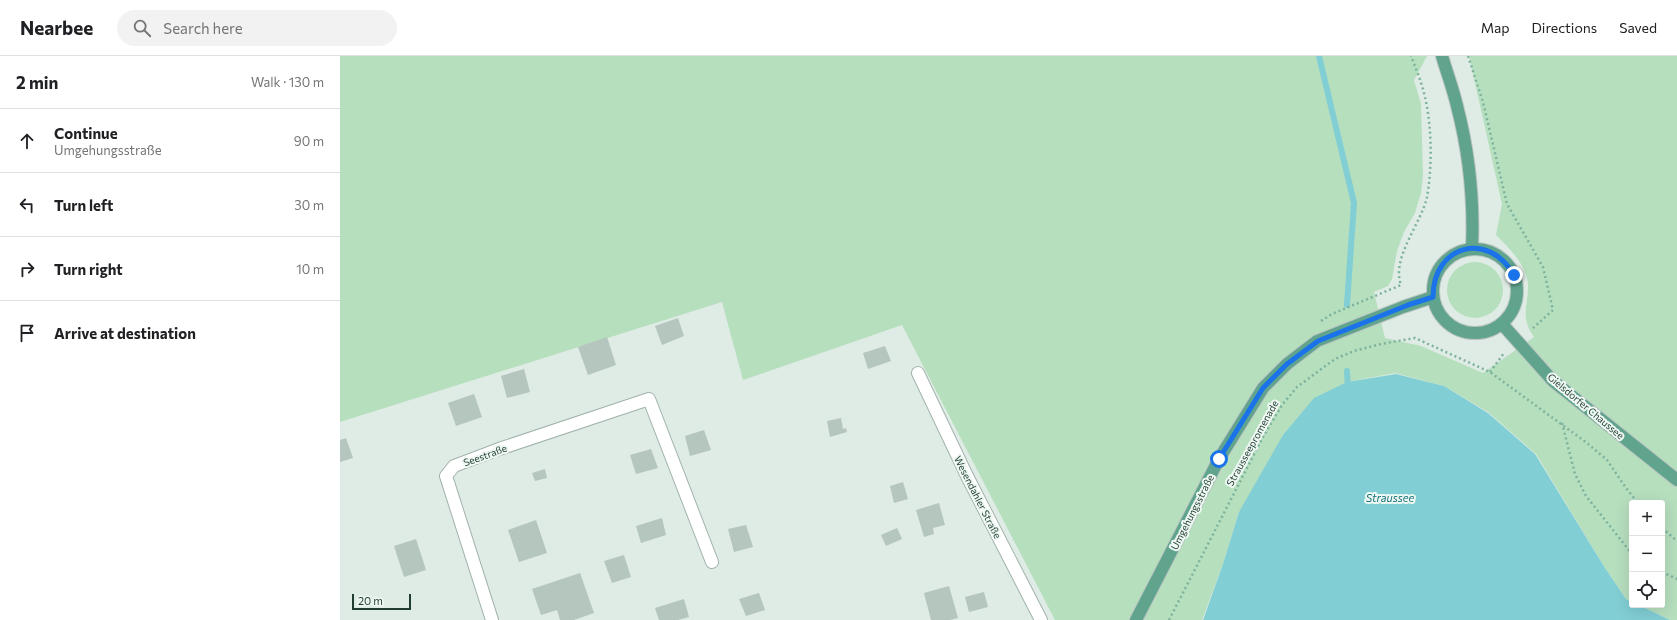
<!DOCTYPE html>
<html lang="en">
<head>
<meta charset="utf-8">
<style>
  :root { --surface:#fff; --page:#f2f2f2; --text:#202124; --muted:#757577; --line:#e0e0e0 }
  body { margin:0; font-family:Commissioner,sans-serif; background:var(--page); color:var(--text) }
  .controls { position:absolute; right:12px; bottom:12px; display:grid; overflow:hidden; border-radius:4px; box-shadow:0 4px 16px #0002 }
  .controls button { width:36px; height:36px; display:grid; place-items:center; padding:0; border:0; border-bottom:1px solid var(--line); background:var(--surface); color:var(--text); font:20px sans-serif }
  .scale { position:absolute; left:12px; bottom:10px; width:59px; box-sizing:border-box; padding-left:4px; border:2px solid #1f3d32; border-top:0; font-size:11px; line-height:14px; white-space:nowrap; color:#1f3d32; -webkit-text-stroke:3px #eff8f3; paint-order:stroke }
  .stop { position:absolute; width:12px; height:12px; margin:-9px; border:3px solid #1a73e8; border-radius:50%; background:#fff }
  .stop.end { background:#1a73e8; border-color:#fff; box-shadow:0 1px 4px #0008 }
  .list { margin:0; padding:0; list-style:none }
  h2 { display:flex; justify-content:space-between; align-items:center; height:52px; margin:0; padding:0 16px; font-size:17px }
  h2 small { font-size:13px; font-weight:400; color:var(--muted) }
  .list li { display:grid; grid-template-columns:26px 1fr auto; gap:12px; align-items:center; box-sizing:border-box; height:64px; padding:0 16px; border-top:1px solid var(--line) }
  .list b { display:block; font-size:15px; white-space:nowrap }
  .list p { margin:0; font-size:13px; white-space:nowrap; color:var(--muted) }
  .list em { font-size:13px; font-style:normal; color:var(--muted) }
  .icon { flex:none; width:22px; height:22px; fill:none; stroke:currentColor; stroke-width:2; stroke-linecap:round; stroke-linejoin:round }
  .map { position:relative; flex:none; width:1337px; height:564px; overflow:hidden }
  header { display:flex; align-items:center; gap:24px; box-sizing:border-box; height:56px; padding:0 20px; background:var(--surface); border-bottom:1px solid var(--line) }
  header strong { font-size:19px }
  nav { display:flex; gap:22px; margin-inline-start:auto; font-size:14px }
  .search { width:280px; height:36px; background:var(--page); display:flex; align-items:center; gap:10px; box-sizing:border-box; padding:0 14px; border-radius:22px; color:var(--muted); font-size:15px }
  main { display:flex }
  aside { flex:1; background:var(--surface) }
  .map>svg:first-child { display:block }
</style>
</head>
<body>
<header>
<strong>Nearbee</strong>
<div class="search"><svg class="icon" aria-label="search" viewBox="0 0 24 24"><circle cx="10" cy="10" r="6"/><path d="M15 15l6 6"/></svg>Search here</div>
<nav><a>Map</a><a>Directions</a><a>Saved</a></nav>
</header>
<main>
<aside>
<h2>2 min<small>Walk · 130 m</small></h2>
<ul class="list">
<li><svg class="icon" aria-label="ahead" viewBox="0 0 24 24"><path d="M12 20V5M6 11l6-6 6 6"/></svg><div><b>Continue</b><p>Umgehungsstraße</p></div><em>90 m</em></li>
<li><svg class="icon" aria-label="left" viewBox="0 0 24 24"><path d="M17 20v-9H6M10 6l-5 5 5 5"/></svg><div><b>Turn left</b></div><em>30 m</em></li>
<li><svg class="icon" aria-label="right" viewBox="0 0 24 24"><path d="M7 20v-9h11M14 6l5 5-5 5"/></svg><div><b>Turn right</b></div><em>10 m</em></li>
<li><svg class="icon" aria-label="arrive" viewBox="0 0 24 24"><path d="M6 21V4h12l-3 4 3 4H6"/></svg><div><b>Arrive at destination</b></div></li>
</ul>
</aside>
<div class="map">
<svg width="1337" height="564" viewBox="0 0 1337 564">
  <rect width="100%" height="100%" fill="#dfebe5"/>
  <g fill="#b6dfbe">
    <path d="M 0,0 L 1087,0 L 1074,24 L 1081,48 L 1083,120 L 1081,137 L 1075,157 L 1064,176 L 1057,195 L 1052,223 L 1048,230 L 1034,236 L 1045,282 L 1081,290 L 1143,317 L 1194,281 C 1177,258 1192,244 1187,222 C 1182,204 1168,191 1156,179 L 1162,148 L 1129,0 L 1337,0 L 1337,564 L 1330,564 L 1299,549 L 1322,549 L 1322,447 L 1292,447 L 1292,546 L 1286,543 L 1265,512 L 1196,398 L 1148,356 L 1104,330 L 1055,317 L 1007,326 L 899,456 L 883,508 L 862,564 L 715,564 L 562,269 L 403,324 L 382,246 L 0,366 Z"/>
    <circle cx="1135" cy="234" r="28"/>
  </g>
  <polygon fill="#82ced5" points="1056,318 1104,330 1148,357 1195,398 1265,512 1286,543 1292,546 1292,549 1299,549 1330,564 863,564 883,508 899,456 943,379 974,342 1007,326"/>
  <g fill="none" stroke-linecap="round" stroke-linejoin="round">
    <g stroke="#82ced5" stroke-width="6">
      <polyline points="979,0 1014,147 1007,249"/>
      <polyline points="1007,315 1008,333"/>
    </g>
  </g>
  <g fill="#b4c6be">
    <polygon points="338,262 344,280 322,289 315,270"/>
    <polygon points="267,281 276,309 248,319 238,291"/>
    <polygon points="545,290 551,305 528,313 523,297"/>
    <polygon points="184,313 190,336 167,342 161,320"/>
    <polygon points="134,338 142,361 116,370 108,347"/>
    <polygon points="501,362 503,373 506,372 507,376 490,381 487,365"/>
    <polygon points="364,374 371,394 350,400 345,380"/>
    <polygon points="6,382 13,402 0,406 0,384"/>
    <polygon points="311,393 318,412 296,418 290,399"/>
    <polygon points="205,413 207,422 195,425 192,417"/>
    <polygon points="563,426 568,443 554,447 550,430"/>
    <polygon points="599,447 605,469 593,472 594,478 584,481 576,454"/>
    <polygon points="322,462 326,479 301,487 296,470"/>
    <polygon points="196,464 207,497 179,506 168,474"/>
    <polygon points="406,469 413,491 394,496 388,473"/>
    <polygon points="557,472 562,483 546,490 541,479"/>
    <polygon points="76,483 86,514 64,521 54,490"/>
    <polygon points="284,499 291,521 272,527 264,505"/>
    <polygon points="240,517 254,557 234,564 220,564 217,554 201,559 192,533"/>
    <polygon points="609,530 618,562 610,564 591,564 584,537"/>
    <polygon points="644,536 648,551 629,556 625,541"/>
    <polygon points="419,537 425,554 406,560 399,543"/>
    <polygon points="344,543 349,561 338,564 319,564 315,552"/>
  </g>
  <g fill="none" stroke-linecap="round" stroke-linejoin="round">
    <defs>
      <g id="minor">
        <polyline points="578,317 627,420 701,564"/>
        <polyline points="152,564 106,420 114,410 159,393 309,343 372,506"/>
      </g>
      <g id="major">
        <path d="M 1102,0 C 1107,17 1113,33 1117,50 C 1129,96 1134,145 1132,192"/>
        <circle cx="1135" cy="235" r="42"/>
        <polyline points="1162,268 1213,325 1337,424"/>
        <polyline points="796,564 879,403 923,332 947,308 977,285 1063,251 1093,241"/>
      </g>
    </defs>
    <use href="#minor" stroke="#a2b3ac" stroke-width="14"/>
    <use href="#major" stroke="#bcc5c2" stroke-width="14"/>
    <g stroke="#7db29d" stroke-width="2.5" stroke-dasharray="2 3" stroke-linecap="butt">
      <polyline points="1128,0 1143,46 1167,148 1203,211 1213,254 1193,272"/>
      <path d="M 981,265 L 992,258 L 1061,229 C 1051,202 1081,168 1087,141 C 1092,113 1092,74 1086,46 C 1083,30 1077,15 1071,0"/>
      <polyline points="1150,316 1164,297"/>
      <polyline points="1222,367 1235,418 1246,440 1292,498"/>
      <polyline points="1322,472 1337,485"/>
      <polyline points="1322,516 1337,523"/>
      <polyline points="829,564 923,381 942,349 957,331 995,303 1014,295 1041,288 1075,282 1150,316 1247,387 1267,404 1286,432 1298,447"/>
    </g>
    <use href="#minor" stroke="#fff" stroke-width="12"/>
    <use href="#major" stroke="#60a48e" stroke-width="12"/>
  </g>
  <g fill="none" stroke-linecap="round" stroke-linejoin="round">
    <path stroke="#1a73e8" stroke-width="5" d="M 879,403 L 923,332 L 947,308 L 978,285 L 1068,249 L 1093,241 C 1093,189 1148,174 1174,219"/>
  </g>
  <g text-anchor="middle" stroke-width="4" stroke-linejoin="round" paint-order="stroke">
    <g font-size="10" fill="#1f3d32" stroke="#eff8f3">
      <text transform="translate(1246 350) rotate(40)" y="4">Gielsdorfer Chaussee</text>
      <text transform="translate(912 387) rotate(-61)" y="4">Strausseepromenade</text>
      <text transform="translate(145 399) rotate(-20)" y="4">Seestraße</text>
      <text transform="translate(638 441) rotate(63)" y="4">Wesendahler Straße</text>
      <text transform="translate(852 456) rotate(-63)" y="4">Umgehungsstraße</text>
    </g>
    <g font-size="11" font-style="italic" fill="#15737c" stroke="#eff8f3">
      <text x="1050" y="446">Straussee</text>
    </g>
  </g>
</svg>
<div class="controls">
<button>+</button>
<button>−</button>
<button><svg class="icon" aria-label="locate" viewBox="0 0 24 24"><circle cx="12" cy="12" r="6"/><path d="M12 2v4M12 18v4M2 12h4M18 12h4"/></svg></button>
</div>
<div class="scale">20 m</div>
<div class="stop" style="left:879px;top:403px"></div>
<div class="stop end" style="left:1174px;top:219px"></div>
</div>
</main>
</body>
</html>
